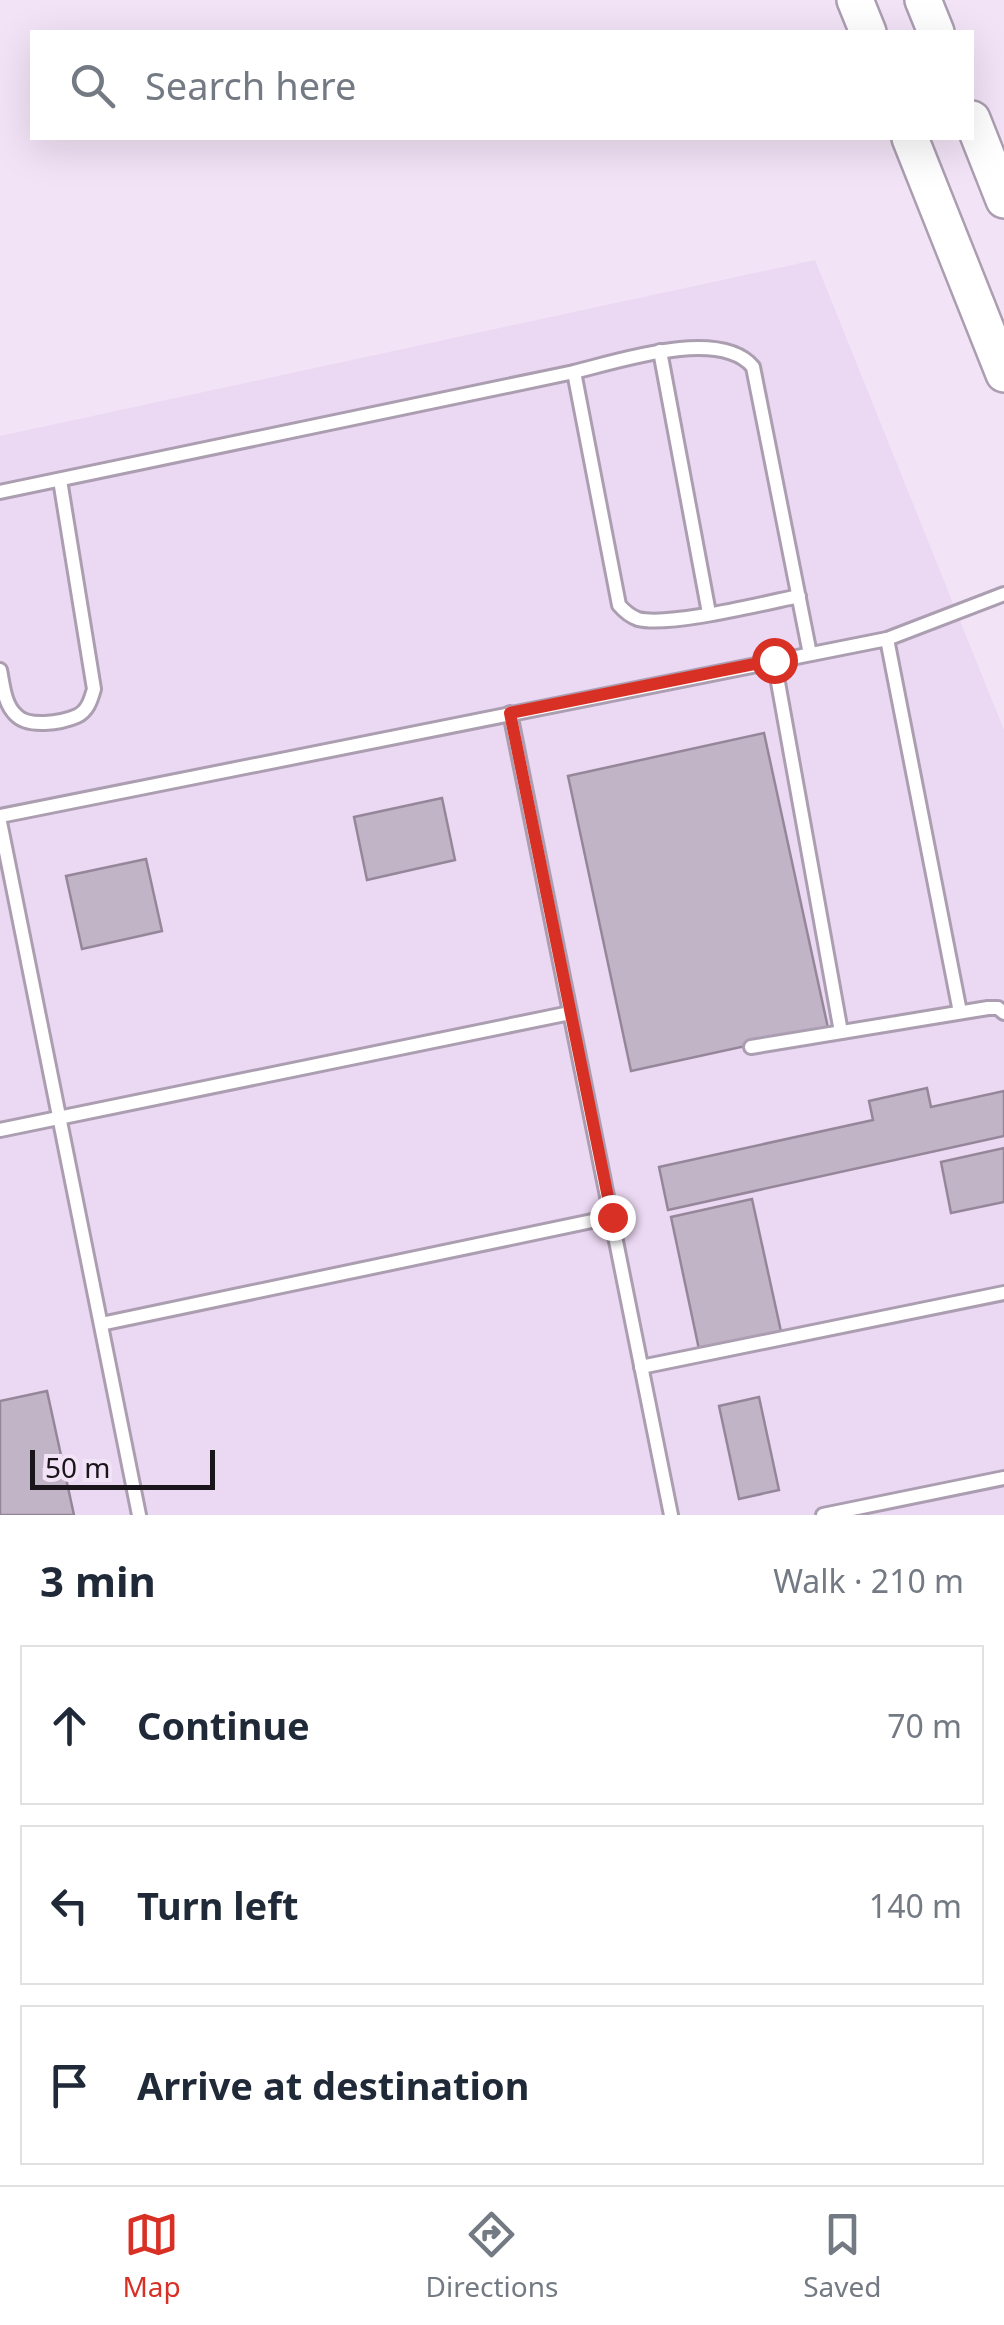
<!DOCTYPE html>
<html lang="en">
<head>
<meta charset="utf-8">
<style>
  :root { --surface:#fff; --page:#f6f6f7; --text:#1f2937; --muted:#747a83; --line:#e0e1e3; --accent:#d93025 }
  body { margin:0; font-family:"Noto Sans",sans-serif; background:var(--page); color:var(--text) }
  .scale { position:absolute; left:30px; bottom:25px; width:185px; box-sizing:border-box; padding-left:10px; border:5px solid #1a151b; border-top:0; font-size:28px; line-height:35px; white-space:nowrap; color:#1a151b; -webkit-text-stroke:8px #f2e3f6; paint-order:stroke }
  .stop { position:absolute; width:30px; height:30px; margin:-22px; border:8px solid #d93025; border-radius:50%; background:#fff }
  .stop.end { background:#d93025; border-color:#fff; box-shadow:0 2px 10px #0008 }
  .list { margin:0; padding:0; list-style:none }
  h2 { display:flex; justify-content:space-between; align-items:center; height:130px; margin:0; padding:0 40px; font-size:42px }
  h2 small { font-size:32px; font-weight:400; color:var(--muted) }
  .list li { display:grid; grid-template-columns:65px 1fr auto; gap:30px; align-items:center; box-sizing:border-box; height:160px; margin:0 20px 20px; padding:0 20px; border:2px solid var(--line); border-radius:0px }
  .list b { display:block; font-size:38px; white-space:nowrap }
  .list em { font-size:32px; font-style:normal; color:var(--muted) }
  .icon { flex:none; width:55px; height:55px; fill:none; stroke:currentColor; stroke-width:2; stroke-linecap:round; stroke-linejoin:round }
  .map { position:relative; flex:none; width:1004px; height:1515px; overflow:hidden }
  .search { position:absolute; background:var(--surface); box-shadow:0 10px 40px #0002; left:30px; right:30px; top:30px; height:110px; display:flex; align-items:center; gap:25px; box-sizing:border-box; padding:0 35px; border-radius:0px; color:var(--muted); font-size:38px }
  .sheet { height:670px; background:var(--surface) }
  nav { display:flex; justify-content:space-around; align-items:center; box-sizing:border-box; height:140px; border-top:2px solid var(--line); background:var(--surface); font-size:28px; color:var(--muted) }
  nav a { display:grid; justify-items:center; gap:5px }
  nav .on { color:var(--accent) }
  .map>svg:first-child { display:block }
</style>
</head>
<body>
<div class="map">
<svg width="1004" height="1515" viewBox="0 0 1004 1515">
  <rect width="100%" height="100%" fill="#f2e3f6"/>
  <polygon fill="#ebd8f2" points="815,260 1004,730 1004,1515 0,1515 0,436"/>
  <g fill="#c2b4c7" stroke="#958799" stroke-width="2.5">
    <polygon points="764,733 828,1028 631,1071 568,776"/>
    <polygon points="442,798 455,860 367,880 354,817"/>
    <polygon points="146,859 162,931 82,949 66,876"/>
    <polygon points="927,1088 931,1107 1004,1091 1004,1136 668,1210 659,1167 873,1120 869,1101"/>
    <polygon points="1004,1148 1004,1202 951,1213 941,1162"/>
    <polygon points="752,1199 782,1336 700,1354 671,1217"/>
    <polygon points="47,1391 74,1515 0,1515 0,1401"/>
    <polygon points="759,1397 779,1490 739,1499 719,1406"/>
  </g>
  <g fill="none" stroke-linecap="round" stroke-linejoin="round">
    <defs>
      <g id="lane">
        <polyline points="660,351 709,613"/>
        <polyline points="0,492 574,372"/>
        <path d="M 799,596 C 765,603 669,627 638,619 C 630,616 625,612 619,605 L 574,372 C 618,361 720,327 753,367 L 810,654"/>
        <polyline points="887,639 960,1012"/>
        <polyline points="774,660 841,1032"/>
        <path d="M 0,670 C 3,684 4,704 16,715 C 28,728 61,723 77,716 C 88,711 91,699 94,689 L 60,480"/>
        <polyline points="510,713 671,1515"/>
        <polyline points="0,816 887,639 1004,594"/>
        <polyline points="0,822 139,1515"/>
        <polyline points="751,1047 988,1008 998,1008 1004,1013"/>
        <polyline points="0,1130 570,1013"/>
        <polyline points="101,1324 611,1217"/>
        <polyline points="641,1367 1004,1293"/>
        <polyline points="823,1515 1004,1478"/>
      </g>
      <g id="secondary">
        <polyline points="855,0 868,32"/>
        <polyline points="923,0 936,32"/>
        <polyline points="972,119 1004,200"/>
        <polyline points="910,138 1004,374"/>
      </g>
    </defs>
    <use href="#lane" stroke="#ac9eb1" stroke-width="18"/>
    <use href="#secondary" stroke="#ac9eb1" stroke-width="40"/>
    <use href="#lane" stroke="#fff" stroke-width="12"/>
    <use href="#secondary" stroke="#fff" stroke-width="35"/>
  </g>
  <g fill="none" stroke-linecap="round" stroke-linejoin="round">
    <polyline stroke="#d93025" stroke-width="12" points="612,1217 510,713 774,660"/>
  </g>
</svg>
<div class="scale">50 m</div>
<div class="stop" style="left:774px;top:660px"></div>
<div class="stop end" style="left:612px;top:1217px"></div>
<div class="search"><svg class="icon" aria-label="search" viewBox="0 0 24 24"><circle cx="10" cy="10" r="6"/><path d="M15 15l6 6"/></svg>Search here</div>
</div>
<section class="sheet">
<h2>3 min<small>Walk · 210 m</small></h2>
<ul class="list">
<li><svg class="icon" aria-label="ahead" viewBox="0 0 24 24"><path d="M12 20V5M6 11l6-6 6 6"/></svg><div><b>Continue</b></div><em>70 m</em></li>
<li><svg class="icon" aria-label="left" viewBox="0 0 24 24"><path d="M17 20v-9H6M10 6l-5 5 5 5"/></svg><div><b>Turn left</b></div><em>140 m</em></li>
<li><svg class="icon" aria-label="arrive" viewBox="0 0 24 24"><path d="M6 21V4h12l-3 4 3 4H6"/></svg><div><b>Arrive at destination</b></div></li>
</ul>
</section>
<nav>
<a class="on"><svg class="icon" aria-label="map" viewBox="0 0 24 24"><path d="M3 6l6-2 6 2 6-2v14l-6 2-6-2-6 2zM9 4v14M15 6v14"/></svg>Map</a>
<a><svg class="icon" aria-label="directions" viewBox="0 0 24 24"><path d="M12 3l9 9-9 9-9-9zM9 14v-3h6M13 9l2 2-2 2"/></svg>Directions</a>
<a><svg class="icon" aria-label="saved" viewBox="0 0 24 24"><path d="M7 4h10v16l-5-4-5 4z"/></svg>Saved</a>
</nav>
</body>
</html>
